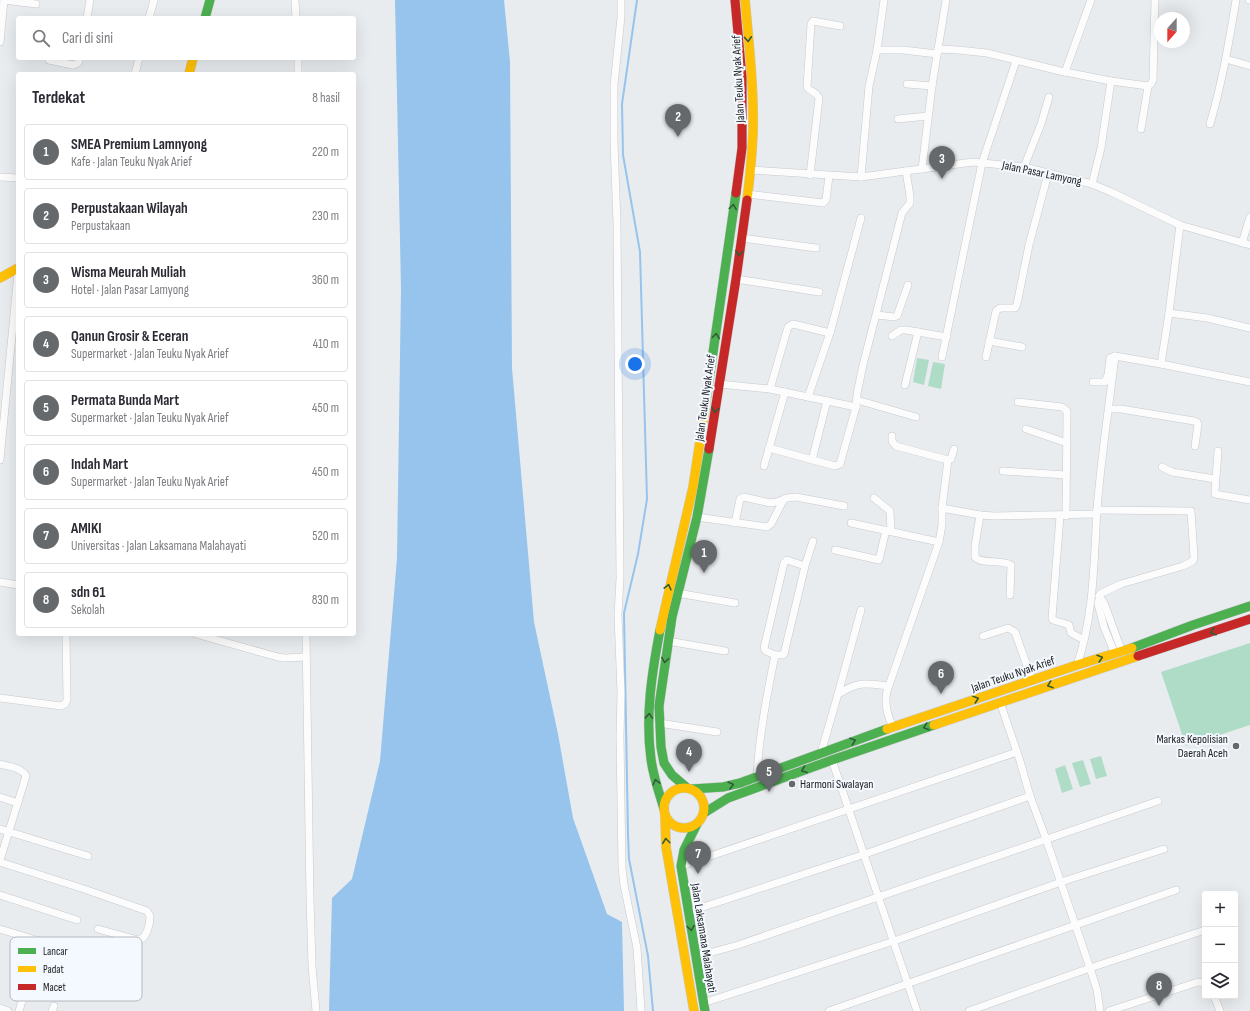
<!DOCTYPE html>
<html lang="id">
<head>
<meta charset="utf-8">
<style>
  :root { --surface:#fff; --page:#f7f7f7; --text:#2b2b33; --muted:#7c7c81; --line:#e1e1e2; --accent:#66696b }
  body { margin:0; font-family:"Sofia Sans Condensed",sans-serif; background:var(--page); color:var(--text) }
  .controls { position:absolute; right:12px; bottom:12px; display:grid; overflow:hidden; border-radius:4px; box-shadow:0 4px 16px #0002 }
  .controls button { width:36px; height:36px; display:grid; place-items:center; padding:0; border:0; border-bottom:1px solid var(--line); background:var(--surface); color:var(--text); font:20px sans-serif }
  .compass { position:absolute; left:1154px; top:12px; width:36px; height:36px; border-radius:50%; background:var(--surface); box-shadow:0 4px 16px #0002; rotate:201deg }
  .you { position:absolute; left:635px; top:364px; width:14px; height:14px; margin:-10px; border:3px solid #fff; border-radius:50%; background:#1a73e8; box-shadow:0 0 0 6px #1a73e833 }
  .badge { display:grid; place-items:center; width:26px; height:26px; border-radius:50%; background:var(--accent); color:#fff; font-size:13px; font-weight:700 }
  .pin { position:absolute; translate:-50% -33px; filter:drop-shadow(0 1px 2px #0008) }
  .pin::after { content:''; position:absolute; top:21px; width:14px; height:12px; background:inherit; clip-path:polygon(0 0,100% 0,50% 100%) }
  .list { margin:0; padding:0; list-style:none }
  h2 { display:flex; justify-content:space-between; align-items:center; height:52px; margin:0; padding:0 16px; font-size:17px }
  h2 small { font-size:13px; font-weight:400; color:var(--muted) }
  .list li { display:grid; grid-template-columns:26px 1fr auto; gap:12px; align-items:center; box-sizing:border-box; height:56px; margin:0 8px 8px; padding:0 8px; border:1px solid var(--line); border-radius:4px }
  .list b { display:block; font-size:15px; white-space:nowrap }
  .list p { margin:0; font-size:13px; white-space:nowrap; color:var(--muted) }
  .list em { font-size:13px; font-style:normal; color:var(--muted) }
  .icon { flex:none; width:22px; height:22px; fill:none; stroke:currentColor; stroke-width:2; stroke-linecap:round; stroke-linejoin:round }
  .map { position:relative; flex:none; width:1250px; height:1011px; overflow:hidden }
  .search { position:absolute; background:var(--surface); box-shadow:0 4px 16px #0002; left:16px; top:16px; width:340px; height:44px; display:flex; align-items:center; gap:10px; box-sizing:border-box; padding:0 14px; border-radius:4px; color:var(--muted); font-size:15px }
  .panel { position:absolute; background:var(--surface); box-shadow:0 4px 16px #0002; left:16px; top:72px; width:340px; height:564px; border-radius:4px }
  .map>svg:first-child { display:block }
</style>
</head>
<body>
<div class="map">
<svg width="1250" height="1011" viewBox="0 0 1250 1011">
  <rect width="100%" height="100%" fill="#e9ecef"/>
  <g fill="#aedcc6">
    <polygon points="917,358 929,360 924,385 913,382"/>
    <polygon points="933,362 945,364 941,389 928,386"/>
    <polygon points="1250,643 1250,725 1186,746 1161,672"/>
    <polygon points="1101,756 1107,776 1096,779 1090,759"/>
    <polygon points="1083,760 1091,784 1080,787 1072,763"/>
    <polygon points="1065,765 1073,789 1062,793 1055,769"/>
  </g>
  <polygon fill="#96c4ec" points="395,0 504,0 510,62 512,368 534,622 558,734 573,818 607,914 622,922 624,1011 329,1011 332,898 352,879 380,761 397,558 401,288"/>
  <g fill="none" stroke-linecap="round" stroke-linejoin="round">
    <polyline stroke="#96c4ec" stroke-width="2" points="637,0 622,104 623,155 640,252 647,499 638,554 624,613 628,835 629,859 648,956 653,1011"/>
    <defs>
      <g id="street">
        <polyline points="4,0 36,4"/>
        <polyline points="295,0 296,18"/>
        <polyline points="621,0 621,17 614,85 614,141 617,224 620,578 618,615 621,693 620,737 622,868 624,885 637,948 641,1011"/>
        <polyline points="1249,0 1250,0"/>
        <polyline points="87,18 90,0"/>
        <polyline points="149,18 154,0"/>
        <polyline points="0,42 4,0"/>
        <polyline points="938,49 958,50 987,53 1060,71 1111,81 1148,86 1151,84 1153,80 1155,0"/>
        <polyline points="877,50 903,50 937,54"/>
        <polyline points="298,58 298,74"/>
        <polyline points="1226,59 1250,66"/>
        <polyline points="49,60 73,65 78,63 80,58"/>
        <polyline points="1065,72 1091,0"/>
        <polyline points="135,74 139,58"/>
        <polyline points="907,84 932,86"/>
        <polyline points="898,119 928,116"/>
        <path d="M 1210,124 C 1222,83 1229,42 1236,0"/>
        <polyline points="1141,129 1148,86"/>
        <polyline points="1024,167 1041,124 1049,97"/>
        <polyline points="922,169 932,86 946,0"/>
        <polyline points="751,170 861,177 973,162 1024,167 1092,184 1111,192 1180,225 1250,245"/>
        <path d="M 810,175 L 819,98 C 816,91 810,92 807,87 L 811,24 L 813,21 L 840,26"/>
        <polyline points="0,177 18,178"/>
        <polyline points="861,177 869,86 877,50 884,0"/>
        <polyline points="1092,184 1101,148 1111,81"/>
        <polyline points="747,194 823,203 826,200 829,176"/>
        <polyline points="741,238 816,248"/>
        <polyline points="1242,243 1250,217"/>
        <polyline points="736,279 819,292"/>
        <polyline points="1169,313 1207,318 1250,328"/>
        <polyline points="877,315 894,317 897,316 908,285"/>
        <polyline points="892,336 901,330 906,330 947,337"/>
        <polyline points="989,341 1022,347"/>
        <polyline points="942,357 982,163 1016,61"/>
        <polyline points="986,357 996,311 1000,308 1015,308 1017,304 1029,245 1048,174"/>
        <polyline points="1161,364 1250,382"/>
        <polyline points="1093,382 1105,382 1108,375 1110,358 1115,356"/>
        <polyline points="719,384 770,389 856,407"/>
        <polyline points="905,385 918,332"/>
        <polyline points="770,389 788,327 793,324 830,333"/>
        <polyline points="808,397 830,333 861,218"/>
        <polyline points="857,400 916,417"/>
        <polyline points="1018,402 1062,407 1067,411 1066,516"/>
        <polyline points="1109,409 1121,409 1194,421 1197,422 1198,424 1195,446"/>
        <polyline points="1026,429 1067,443"/>
        <polyline points="892,436 892,441 896,446 948,460 942,508"/>
        <polyline points="769,448 835,466 840,464 856,407 857,394 863,365 902,213 910,203 910,196 906,171"/>
        <polyline points="1218,451 1215,491 1215,494 1250,500"/>
        <polyline points="0,460 18,273"/>
        <polyline points="812,460 827,401"/>
        <polyline points="948,460 951,459 954,449"/>
        <polyline points="764,466 785,392"/>
        <polyline points="1162,467 1172,472 1215,479"/>
        <polyline points="1003,471 1066,475"/>
        <polyline points="874,498 890,511 891,531"/>
        <polyline points="1097,510 1191,511 1194,557 1193,561 1183,566 1121,584 1100,594 1098,604 1104,627 1115,654"/>
        <path d="M 980,515 L 975,546 L 975,557 C 982,565 1001,559 1011,565 L 1010,595"/>
        <polyline points="1060,516 1052,618 1053,620 1069,625 1071,633 1084,640"/>
        <polyline points="697,517 767,527 771,524 784,499"/>
        <polyline points="735,523 740,499 744,497 770,503 777,502 787,498 796,497 844,506"/>
        <polyline points="851,523 939,542"/>
        <polyline points="835,550 879,560 886,530"/>
        <polyline points="0,582 18,585"/>
        <polyline points="677,593 735,603"/>
        <polyline points="1099,596 1104,603 1122,652"/>
        <polyline points="196,634 278,657 284,658 306,657"/>
        <polyline points="306,634 310,898 312,966 316,1011"/>
        <polyline points="983,636 1008,628 1015,632 1032,680"/>
        <polyline points="668,641 725,651"/>
        <polyline points="775,655 766,651 764,648 784,563 787,560 805,566"/>
        <path d="M 1077,665 C 1094,616 1094,561 1097,509 C 1101,458 1109,407 1115,356 L 1161,364 L 1169,313 L 1180,225"/>
        <path d="M 838,694 C 860,681 864,683 888,686"/>
        <polyline points="0,698 61,706 65,704 67,700 66,634"/>
        <polyline points="1000,702 1020,761 1030,796 1046,839 1090,968 1097,990 1100,1011"/>
        <polyline points="659,723 717,732"/>
        <path d="M 893,727 C 887,715 884,704 887,691 L 939,542 L 942,525 L 942,508 L 980,515 L 994,516 L 1097,514"/>
        <polyline points="821,753 838,694 861,610"/>
        <polyline points="832,760 917,1011"/>
        <path d="M 0,764 C 9,767 21,767 26,776 L 0,860"/>
        <path d="M 757,777 C 759,735 767,695 775,655 L 782,655 L 784,654 L 805,566 L 813,541"/>
        <polyline points="0,797 18,803"/>
        <polyline points="0,829 88,856"/>
        <path d="M 0,862 L 84,889 L 147,911 L 150,916 C 150,924 147,939 138,940 L 98,929"/>
        <polyline points="681,866 1017,752"/>
        <polyline points="0,895 77,920"/>
        <polyline points="688,912 865,854 1030,796"/>
        <polyline points="0,929 69,950"/>
        <polyline points="695,957 738,945 1158,801"/>
        <polyline points="1214,996 1220,1011"/>
        <polyline points="703,1003 894,941 1061,882 1164,849"/>
        <polyline points="0,1008 8,1011"/>
        <polyline points="19,1011 23,998"/>
        <polyline points="52,1011 54,1006"/>
        <polyline points="829,1011 1176,890"/>
        <polyline points="969,1011 1090,968 1202,931"/>
        <polyline points="1109,1011 1192,984 1198,982 1205,983"/>
      </g>
      <g id="fast">
        <polyline points="205,18 210,0"/>
        <polyline points="705,408 736,193"/>
        <path d="M 660,630 C 652,672 645,716 651,759 C 653,776 659,792 664,809"/>
        <polyline points="1132,648 1193,625 1250,606"/>
        <polyline points="686,787 672,775 664,763 661,747 659,706 672,617 697,517 709,449"/>
        <polyline points="692,789 723,787 740,783 887,729"/>
        <polyline points="704,813 728,798 832,760 934,725"/>
        <polyline points="697,824 684,850 681,866 705,1011"/>
      </g>
      <g id="slow">
        <path d="M 745,0 C 749,44 754,88 753,132 C 752,155 750,177 747,200"/>
        <polyline points="189,74 193,58"/>
        <polyline points="0,278 18,268"/>
        <polyline points="660,630 693,487 705,408"/>
        <polyline points="934,725 1138,656"/>
        <polyline points="887,729 1077,665 1132,648"/>
        <circle cx="684" cy="808" r="20"/>
        <polyline points="665,815 666,847 694,1011"/>
      </g>
      <g id="jam">
        <polyline points="735,0 742,77 742,148 736,193"/>
        <polyline points="709,449 736,279 747,200"/>
        <polyline points="1138,656 1250,619"/>
      </g>
    </defs>
    <use href="#street" stroke="#c7c9cc" stroke-width="8"/>
    <use href="#fast" stroke="#c7c9cc" stroke-width="10"/>
    <use href="#slow" stroke="#c7c9cc" stroke-width="10"/>
    <use href="#jam" stroke="#c7c9cc" stroke-width="10"/>
    <use href="#street" stroke="#fcfcfd" stroke-width="7"/>
    <use href="#fast" stroke="#4caf50" stroke-width="9"/>
    <use href="#slow" stroke="#ffc107" stroke-width="9"/>
    <use href="#jam" stroke="#c62828" stroke-width="9"/>
  </g>
  <defs><path id="oneway-chevron" d="M-2-3.5L2.5 0L-2 3.5" fill="none" stroke-width="1.6" stroke-linecap="round" stroke-linejoin="round"/></defs>
  <g stroke="#325a36">
    <use href="#oneway-chevron" transform="translate(748 39) rotate(86)"/>
    <use href="#oneway-chevron" transform="translate(733 207) rotate(-82)"/>
    <use href="#oneway-chevron" transform="translate(739 253) rotate(97)"/>
    <use href="#oneway-chevron" transform="translate(716 336) rotate(-82)"/>
    <use href="#oneway-chevron" transform="translate(715 410) rotate(99)"/>
    <use href="#oneway-chevron" transform="translate(668 587) rotate(-76)"/>
    <use href="#oneway-chevron" transform="translate(1213 632) rotate(161)"/>
    <use href="#oneway-chevron" transform="translate(1100 658) rotate(-17)"/>
    <use href="#oneway-chevron" transform="translate(665 660) rotate(98)"/>
    <use href="#oneway-chevron" transform="translate(1050 685) rotate(161)"/>
    <use href="#oneway-chevron" transform="translate(976 699) rotate(-19)"/>
    <use href="#oneway-chevron" transform="translate(649 716) rotate(-88)"/>
    <use href="#oneway-chevron" transform="translate(926 727) rotate(161)"/>
    <use href="#oneway-chevron" transform="translate(853 741) rotate(-19)"/>
    <use href="#oneway-chevron" transform="translate(804 770) rotate(160)"/>
    <use href="#oneway-chevron" transform="translate(656 782) rotate(-104)"/>
    <use href="#oneway-chevron" transform="translate(731 785) rotate(-14)"/>
    <use href="#oneway-chevron" transform="translate(666 841) rotate(-97)"/>
    <use href="#oneway-chevron" transform="translate(691 928) rotate(81)"/>
  </g>
  <g fill="#66696b" stroke="#f4f9ff" stroke-width="1.5">
    <circle cx="1236" cy="746" r="4"/>
    <circle cx="792" cy="784" r="4"/>
  </g>
  <g text-anchor="middle" stroke-width="4" stroke-linejoin="round" paint-order="stroke">
    <g font-size="12" fill="#202224" stroke="#f4f9ff">
      <text transform="translate(738 79) rotate(-93)" y="4">Jalan Teuku Nyak Arief</text>
      <text transform="translate(1042 173) rotate(12)" y="4">Jalan Pasar Lamyong</text>
      <text transform="translate(705 398) rotate(-82)" y="4">Jalan Teuku Nyak Arief</text>
      <text transform="translate(1013 674) rotate(-19)" y="4">Jalan Teuku Nyak Arief</text>
      <text transform="translate(704 938) rotate(81)" y="4">Jalan Laksamana Malahayati</text>
    </g>
    <g font-size="12" fill="#202224" stroke="#f4f9ff" text-anchor="end">
      <text x="1228" y="743">Markas Kepolisian<tspan x="1228" dy="14">Daerah Aceh</tspan></text>
      <text x="800" y="788" text-anchor="start">Harmoni Swalayan</text>
    </g>
  </g>
  <rect x="10" y="937" width="132" height="64" rx="6" fill="#f4f9ff" stroke="#b4b8bd" stroke-width="1"/>
  <rect x="18" y="948" width="18" height="6" fill="#4caf50"/>
  <rect x="18" y="966" width="18" height="6" fill="#ffc107"/>
  <rect x="18" y="984" width="18" height="6" fill="#c62828"/>
  <g font-size="11" fill="#202224">
    <text x="43" y="955">Lancar</text>
    <text x="43" y="973">Padat</text>
    <text x="43" y="991">Macet</text>
  </g>
</svg>
<div class="controls">
<button>+</button>
<button>−</button>
<button><svg class="icon" aria-label="layers" viewBox="0 0 24 24"><path d="M12 4l9 5-9 5-9-5zM3 14l9 5 9-5"/></svg></button>
</div>
<svg class="compass" viewBox="-18 -18 36 36"><path d="M0-13l5 13h-10z" fill="#e53935"/><path d="M0 13l5-13h-10z" fill="#7c7c81"/></svg>
<div class="you"></div>
<div class="pin badge" style="left:704px;top:573px">1</div>
<div class="pin badge" style="left:678px;top:137px">2</div>
<div class="pin badge" style="left:942px;top:179px">3</div>
<div class="pin badge" style="left:689px;top:772px">4</div>
<div class="pin badge" style="left:769px;top:792px">5</div>
<div class="pin badge" style="left:941px;top:694px">6</div>
<div class="pin badge" style="left:698px;top:874px">7</div>
<div class="pin badge" style="left:1159px;top:1006px">8</div>
<div class="search"><svg class="icon" aria-label="search" viewBox="0 0 24 24"><circle cx="10" cy="10" r="6"/><path d="M15 15l6 6"/></svg>Cari di sini</div>
<section class="panel">
<h2>Terdekat<small>8 hasil</small></h2>
<ul class="list">
<li><span class="badge">1</span><div><b>SMEA Premium Lamnyong</b><p>Kafe · Jalan Teuku Nyak Arief</p></div><em>220 m</em></li>
<li><span class="badge">2</span><div><b>Perpustakaan Wilayah</b><p>Perpustakaan</p></div><em>230 m</em></li>
<li><span class="badge">3</span><div><b>Wisma Meurah Muliah</b><p>Hotel · Jalan Pasar Lamyong</p></div><em>360 m</em></li>
<li><span class="badge">4</span><div><b>Qanun Grosir &amp; Eceran</b><p>Supermarket · Jalan Teuku Nyak Arief</p></div><em>410 m</em></li>
<li><span class="badge">5</span><div><b>Permata Bunda Mart</b><p>Supermarket · Jalan Teuku Nyak Arief</p></div><em>450 m</em></li>
<li><span class="badge">6</span><div><b>Indah Mart</b><p>Supermarket · Jalan Teuku Nyak Arief</p></div><em>450 m</em></li>
<li><span class="badge">7</span><div><b>AMIKI</b><p>Universitas · Jalan Laksamana Malahayati</p></div><em>520 m</em></li>
<li><span class="badge">8</span><div><b>sdn 61</b><p>Sekolah</p></div><em>830 m</em></li>
</ul>
</section>
</div>
</body>
</html>
